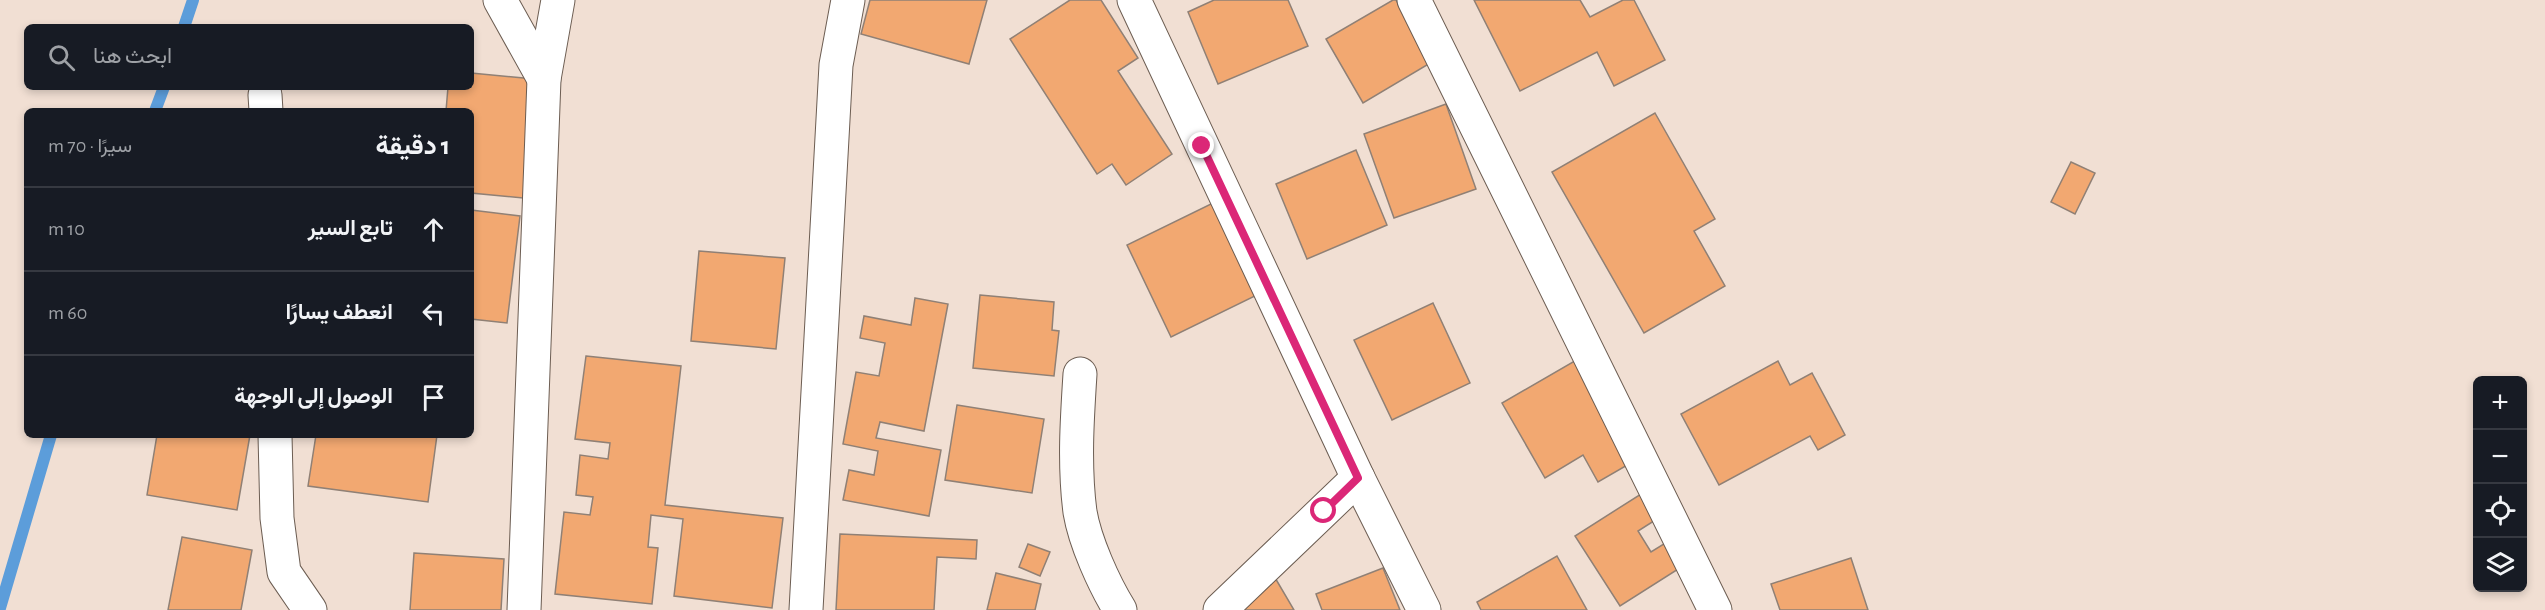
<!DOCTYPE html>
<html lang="ar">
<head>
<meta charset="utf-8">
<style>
  :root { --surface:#171b24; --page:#242831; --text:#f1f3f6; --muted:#9ea1a6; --line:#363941 }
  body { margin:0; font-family:"Alegreya Sans",Vazirmatn,sans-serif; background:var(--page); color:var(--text); direction:rtl }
  .controls { position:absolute; right:18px; bottom:18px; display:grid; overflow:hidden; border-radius:9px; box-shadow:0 3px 9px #0003 }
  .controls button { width:54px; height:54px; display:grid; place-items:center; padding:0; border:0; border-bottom:2px solid var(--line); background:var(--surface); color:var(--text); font:30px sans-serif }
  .stop { position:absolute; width:18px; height:18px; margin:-14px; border:4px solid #db2777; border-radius:50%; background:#fff }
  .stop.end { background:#db2777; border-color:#fff; box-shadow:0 2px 6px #0008 }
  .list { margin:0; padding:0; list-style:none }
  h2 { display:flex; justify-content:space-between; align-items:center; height:78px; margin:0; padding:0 24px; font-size:26px }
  h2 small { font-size:20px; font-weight:400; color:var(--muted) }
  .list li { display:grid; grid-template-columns:39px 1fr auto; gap:18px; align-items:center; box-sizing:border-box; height:84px; padding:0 24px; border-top:2px solid var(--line) }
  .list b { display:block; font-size:22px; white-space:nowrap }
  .list em { font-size:20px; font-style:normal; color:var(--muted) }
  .icon { flex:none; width:33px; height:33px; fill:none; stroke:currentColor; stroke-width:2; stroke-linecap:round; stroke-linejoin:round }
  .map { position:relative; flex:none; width:2545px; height:610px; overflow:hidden; direction:ltr }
  .search { position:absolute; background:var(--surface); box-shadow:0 3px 9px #0003; left:24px; top:24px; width:450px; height:66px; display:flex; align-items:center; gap:15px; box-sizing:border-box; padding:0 21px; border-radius:9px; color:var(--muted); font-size:22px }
  .panel { position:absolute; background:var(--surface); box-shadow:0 3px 9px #0003; left:24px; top:108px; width:450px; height:330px; border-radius:9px; direction:rtl }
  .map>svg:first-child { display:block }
</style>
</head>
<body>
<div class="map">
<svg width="2545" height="610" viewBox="0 0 2545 610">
  <rect width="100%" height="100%" fill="#f1dfd3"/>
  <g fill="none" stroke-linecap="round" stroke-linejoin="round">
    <g stroke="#5c9dda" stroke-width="12">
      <polyline points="184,27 193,0"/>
      <polyline points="155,111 164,87"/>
      <polyline points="0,608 51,435"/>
    </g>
  </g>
  <g fill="#f2a871" stroke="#908075" stroke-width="1.5">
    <polygon points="870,0 987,0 969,64 861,34"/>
    <polygon points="1070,0 1101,0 1138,58 1118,71 1172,154 1126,185 1112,164 1097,174 1010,39"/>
    <polygon points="1214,0 1288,0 1308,46 1218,84 1188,12"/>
    <polygon points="1393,0 1396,0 1432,62 1363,103 1326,39"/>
    <polygon points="1474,0 1580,0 1590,17 1623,0 1634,0 1665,60 1614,86 1597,52 1520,91"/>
    <polygon points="471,73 534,79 523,198 471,193 471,111 446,111 448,87 471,87"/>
    <polygon points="1446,104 1476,189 1394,218 1364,134"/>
    <polygon points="1655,113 1715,219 1694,231 1725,286 1644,333 1552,172"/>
    <polygon points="1356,150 1387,225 1307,259 1276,184"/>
    <polygon points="2071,162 2095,173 2075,214 2051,202"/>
    <polygon points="1213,203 1257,295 1171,337 1127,245"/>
    <polygon points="471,210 520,216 507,323 471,319"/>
    <polygon points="699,251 785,258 776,349 691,341"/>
    <polygon points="980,295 1054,302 1052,330 1059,331 1054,376 973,368"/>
    <polygon points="915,298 948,304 924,431 880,422 876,438 941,450 929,516 843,500 849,470 874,475 878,451 843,444 856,372 879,376 885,343 860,338 864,316 911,325"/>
    <polygon points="1433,303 1470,383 1392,420 1354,340"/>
    <polygon points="1585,355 1643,456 1598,482 1583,455 1545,478 1502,403"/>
    <polygon points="586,356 681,366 665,505 783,518 772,608 674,596 683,519 651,515 648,547 658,548 652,604 555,594 564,512 590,515 593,497 576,495 580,455 608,459 610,443 575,439"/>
    <polygon points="1778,361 1790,385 1812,373 1845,435 1818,450 1810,436 1719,485 1681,414"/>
    <polygon points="957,405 1044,419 1032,493 945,480"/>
    <polygon points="157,435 250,435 237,510 147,495"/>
    <polygon points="316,435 437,435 428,502 308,486"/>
    <polygon points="1641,494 1657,519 1638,531 1651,552 1667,542 1683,566 1620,606 1575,536"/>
    <polygon points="840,534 977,540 976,559 937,557 934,610 836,610"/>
    <polygon points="182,537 252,550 241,610 168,610"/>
    <polygon points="1028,544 1050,552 1040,576 1019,567"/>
    <polygon points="414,553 504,559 501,610 410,610"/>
    <polygon points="1557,556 1587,610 1481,610 1477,602"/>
    <polygon points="1851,558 1868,610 1780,610 1771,584"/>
    <polygon points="1383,568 1400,610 1322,610 1316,594"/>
    <polygon points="996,573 1041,584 1035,610 987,610"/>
    <polygon points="1274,576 1294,610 1218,610"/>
  </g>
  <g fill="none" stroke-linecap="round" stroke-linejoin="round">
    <defs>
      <g id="minor">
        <polyline points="500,0 544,79"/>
        <polyline points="1134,0 1358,478 1424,610"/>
        <polyline points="1414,0 1715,610"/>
        <polyline points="265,95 266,111"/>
        <path d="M 1080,374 C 1077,420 1074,466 1080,512 C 1085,542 1104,584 1120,610"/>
        <polyline points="275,435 277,518 284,572 310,610"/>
        <polyline points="524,610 544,79 558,0"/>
        <polyline points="806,610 836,65 848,0"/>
        <polyline points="1220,610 1358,478"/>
      </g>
    </defs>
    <use href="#minor" stroke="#6c5d52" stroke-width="35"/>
    <use href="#minor" stroke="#fff" stroke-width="33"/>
  </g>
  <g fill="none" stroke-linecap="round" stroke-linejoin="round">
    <polyline stroke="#db2777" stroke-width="8" points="1202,146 1358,478 1324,511"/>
  </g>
</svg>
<div class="controls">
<button>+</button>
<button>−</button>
<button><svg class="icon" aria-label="locate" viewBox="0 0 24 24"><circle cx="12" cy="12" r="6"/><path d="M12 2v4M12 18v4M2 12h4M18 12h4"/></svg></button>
<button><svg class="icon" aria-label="layers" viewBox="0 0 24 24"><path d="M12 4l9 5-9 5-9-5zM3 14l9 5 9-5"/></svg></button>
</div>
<div class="stop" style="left:1324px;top:511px"></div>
<div class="stop end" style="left:1202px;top:146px"></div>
<div class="search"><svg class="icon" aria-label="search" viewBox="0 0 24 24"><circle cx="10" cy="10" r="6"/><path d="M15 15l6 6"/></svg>ابحث هنا</div>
<section class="panel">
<h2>1 دقيقة<small>سيرًا · 70 m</small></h2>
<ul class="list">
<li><svg class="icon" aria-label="ahead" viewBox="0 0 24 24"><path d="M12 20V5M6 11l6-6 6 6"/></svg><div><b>تابع السير</b></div><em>10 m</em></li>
<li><svg class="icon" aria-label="left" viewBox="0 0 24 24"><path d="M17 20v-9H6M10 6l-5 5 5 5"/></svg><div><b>انعطف يسارًا</b></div><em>60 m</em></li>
<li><svg class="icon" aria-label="arrive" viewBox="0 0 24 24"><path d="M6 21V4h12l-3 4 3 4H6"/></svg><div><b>الوصول إلى الوجهة</b></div></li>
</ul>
</section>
</div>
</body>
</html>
